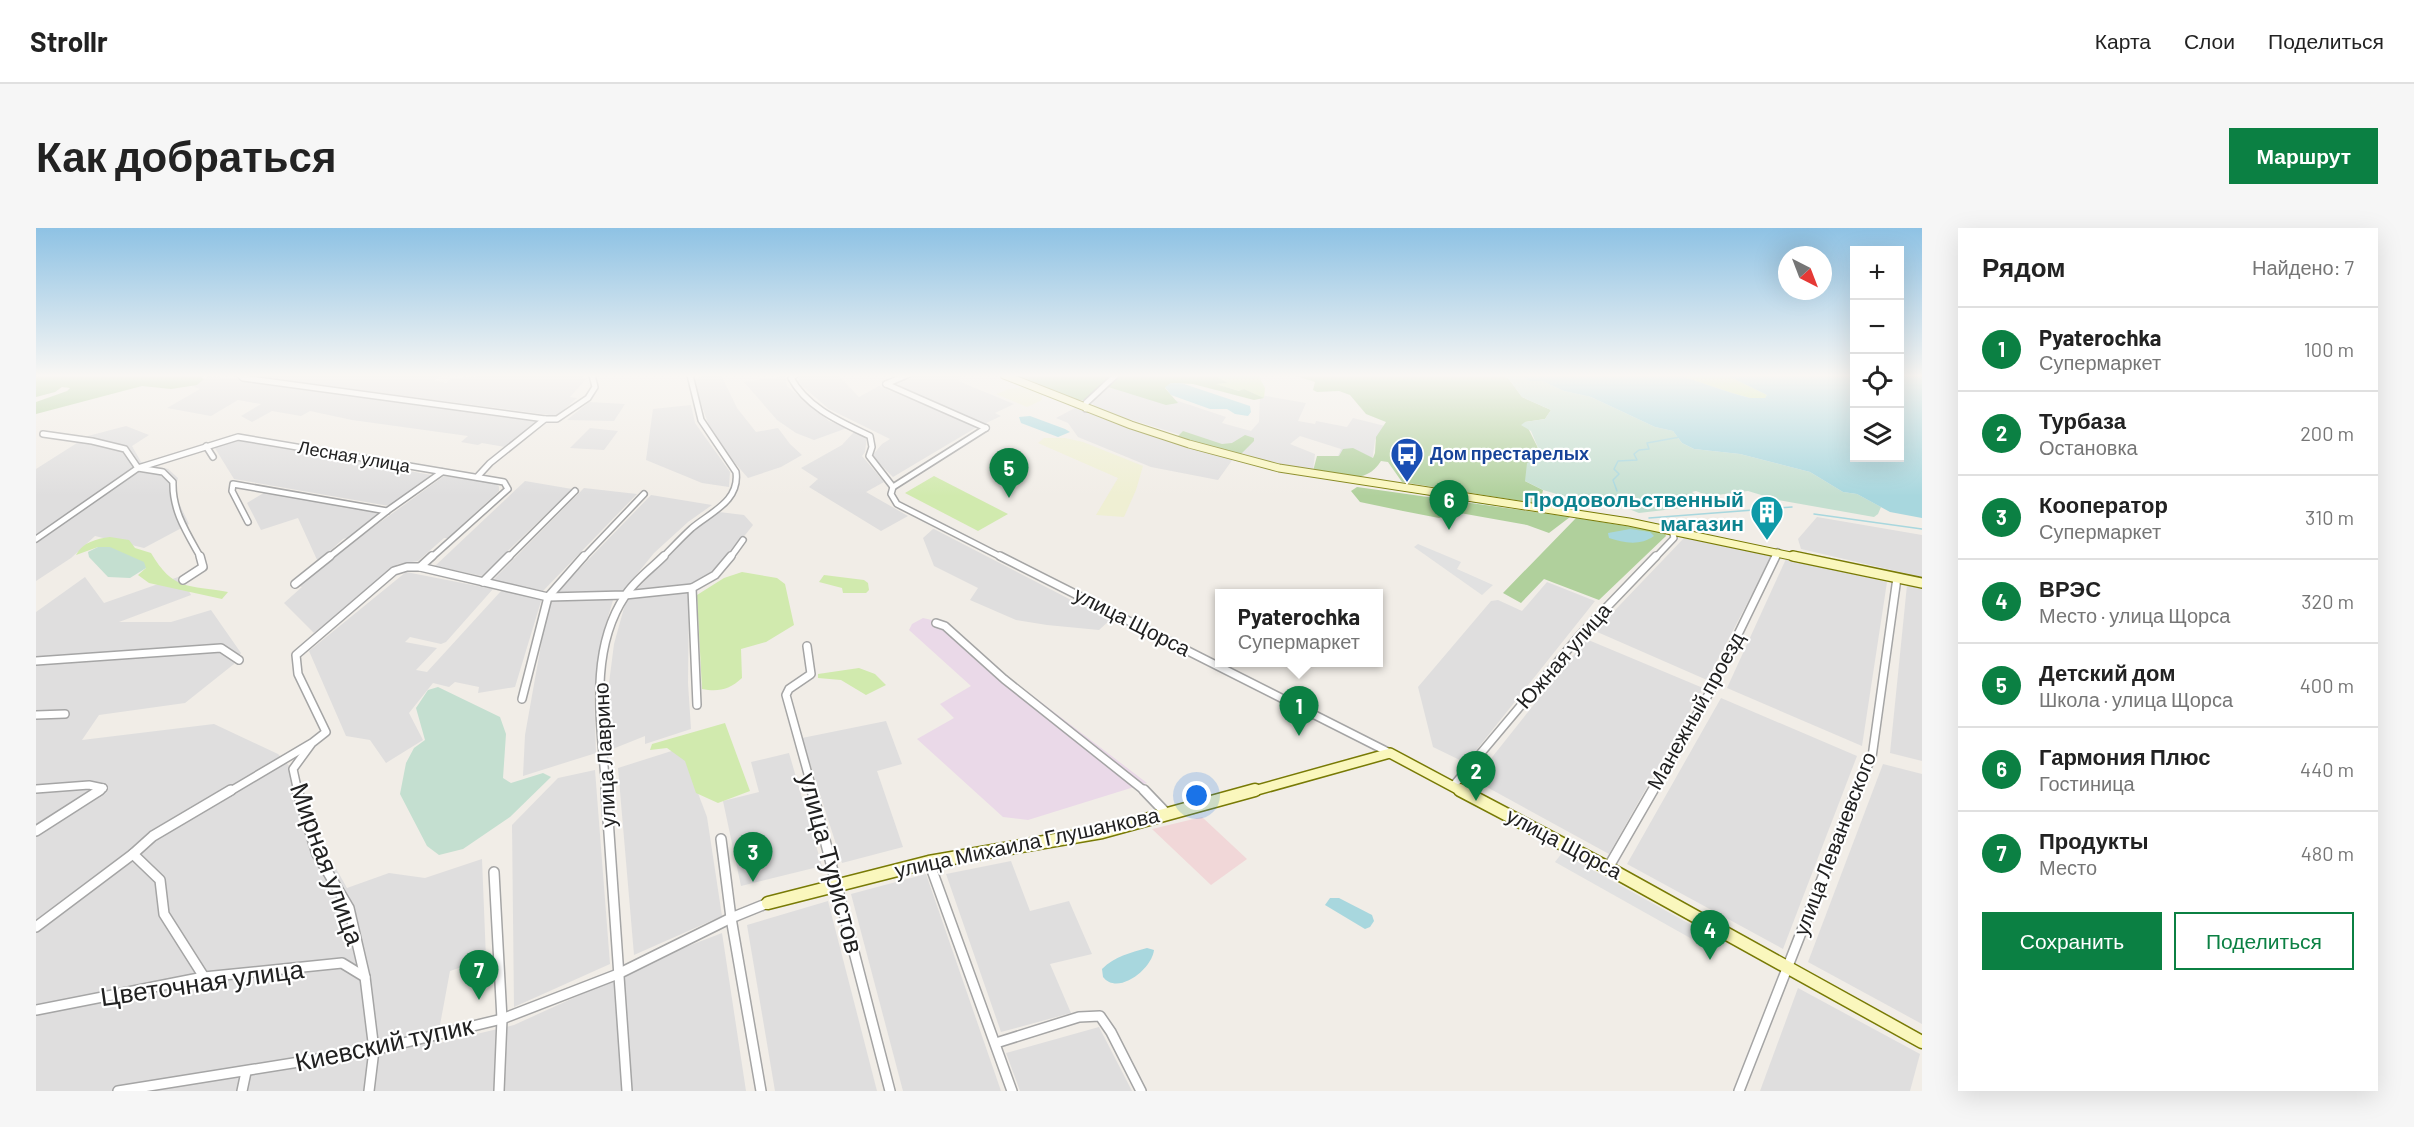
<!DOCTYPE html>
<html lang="ru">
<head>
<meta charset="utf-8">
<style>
  :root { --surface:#fff; --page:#f6f6f6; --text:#222; --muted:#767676; --line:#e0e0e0; --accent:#0b8043 }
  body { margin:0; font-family:Barlow,sans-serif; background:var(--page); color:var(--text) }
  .controls { position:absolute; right:18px; top:18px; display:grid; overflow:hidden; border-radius:0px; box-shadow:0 6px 24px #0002 }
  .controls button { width:54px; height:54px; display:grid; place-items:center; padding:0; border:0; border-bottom:2px solid var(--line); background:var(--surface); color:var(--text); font:30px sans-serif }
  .compass { position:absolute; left:1742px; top:18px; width:54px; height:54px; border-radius:50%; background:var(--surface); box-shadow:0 6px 24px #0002; rotate:138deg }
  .you { position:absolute; left:1161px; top:568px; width:21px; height:21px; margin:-15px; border:4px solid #fff; border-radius:50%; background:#1a73e8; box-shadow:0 0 0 9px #1a73e833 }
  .badge { display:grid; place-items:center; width:39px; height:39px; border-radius:50%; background:var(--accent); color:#fff; font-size:20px; font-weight:700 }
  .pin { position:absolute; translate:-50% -50px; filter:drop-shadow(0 2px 3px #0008) }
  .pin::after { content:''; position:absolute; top:32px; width:21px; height:18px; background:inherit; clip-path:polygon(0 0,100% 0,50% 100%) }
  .popup { position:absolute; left:1179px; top:361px; width:168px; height:78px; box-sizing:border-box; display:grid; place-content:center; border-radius:0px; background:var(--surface); filter:drop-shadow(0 2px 4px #0005); font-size:20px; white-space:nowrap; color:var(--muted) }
  .popup b { font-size:22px; color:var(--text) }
  .popup::after { content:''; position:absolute; left:50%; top:100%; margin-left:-12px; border:12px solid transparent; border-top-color:var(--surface) }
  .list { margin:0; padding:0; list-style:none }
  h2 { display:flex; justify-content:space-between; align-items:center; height:78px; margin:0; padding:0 24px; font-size:26px }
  h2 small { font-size:20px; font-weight:400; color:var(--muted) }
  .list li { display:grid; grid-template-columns:39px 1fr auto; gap:18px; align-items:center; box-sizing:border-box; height:84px; padding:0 24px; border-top:2px solid var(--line) }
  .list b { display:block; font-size:22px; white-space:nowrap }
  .list p { margin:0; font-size:20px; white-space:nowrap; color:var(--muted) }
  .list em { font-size:20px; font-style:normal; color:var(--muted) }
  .actions { display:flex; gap:12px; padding:18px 24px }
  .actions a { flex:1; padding:14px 0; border:2px solid var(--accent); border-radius:0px; text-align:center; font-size:21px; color:var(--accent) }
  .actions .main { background:var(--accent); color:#fff }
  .icon { flex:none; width:33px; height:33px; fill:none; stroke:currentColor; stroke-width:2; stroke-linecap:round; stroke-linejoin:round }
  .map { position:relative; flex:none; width:1886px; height:863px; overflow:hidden; border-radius:0px }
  header { display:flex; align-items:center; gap:36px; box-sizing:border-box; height:84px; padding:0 30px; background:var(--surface); border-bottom:2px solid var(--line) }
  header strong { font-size:28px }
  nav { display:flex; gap:33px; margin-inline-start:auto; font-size:21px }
  .intro { display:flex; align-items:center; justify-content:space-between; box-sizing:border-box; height:144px; padding:0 36px }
  h1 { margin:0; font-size:42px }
  .button { padding:15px 27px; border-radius:0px; background:var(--accent); color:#fff; font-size:21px; font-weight:700 }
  main { display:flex; gap:36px; padding:0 36px }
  aside { flex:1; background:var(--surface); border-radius:0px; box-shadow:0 6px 24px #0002 }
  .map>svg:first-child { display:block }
</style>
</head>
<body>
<header>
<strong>Strollr</strong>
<nav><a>Карта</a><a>Слои</a><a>Поделиться</a></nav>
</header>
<div class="intro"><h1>Как добраться</h1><a class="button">Маршрут</a></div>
<main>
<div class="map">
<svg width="1886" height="863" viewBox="0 0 1886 863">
  <rect width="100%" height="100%" fill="#f1ede7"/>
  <g fill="#dfdede">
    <polygon points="211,147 404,147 399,153 410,155 416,150 461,147 547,147 546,150 551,150 534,169 541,170 521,188"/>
    <polygon points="676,147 685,147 701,180 720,204 742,200 754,216 766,227 745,239 712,250 685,219 673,198 656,150"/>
    <polygon points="761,147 802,147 823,169 843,158 941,199 857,249 836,228 846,216 854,211 793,181 765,157"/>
    <polygon points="876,147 926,147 922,153 978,176 959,185 965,188 948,196 856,156"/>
    <polygon points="173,148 209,152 504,193 469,219 446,215 442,217 425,214 432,208 316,192 274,183 265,188 236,183 216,194 205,188 225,176 202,172 175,188 131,180 164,161 156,158"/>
    <polygon points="749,148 751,158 793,193 811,200 778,212 760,205 741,192 708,154"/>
    <polygon points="1071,159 1139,172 1190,189 1186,195 1215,203 1223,194 1224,167 1270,175 1262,193 1279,196 1280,193 1311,199 1317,190 1349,198 1339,212 1336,234 1302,228 1305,221 1264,208 1254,216 1279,226 1277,242 1227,232 1060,181 1056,175"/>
    <polygon points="553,174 589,176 578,193 531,192"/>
    <polygon points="655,177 659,195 694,244 693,259 666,255 610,232 617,181"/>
    <polygon points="1039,180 1094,201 1197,231 1182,252 1115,239 1042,209 1032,195 1020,190"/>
    <polygon points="90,198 113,207 96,218 105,234 132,241 142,250 138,265 153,296 108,320 59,308 35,330 0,353 0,241 52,208"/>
    <polygon points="554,200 582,203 568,222 534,220"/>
    <polygon points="818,204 831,208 829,224 826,228 848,254 830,264 872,288 845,303 773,259 782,251 765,240 806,217"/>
    <polygon points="200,211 273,224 395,247 353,278 198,251 177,217"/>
    <polygon points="408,248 461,256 463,259 463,263 412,310 408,310 382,333 362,336 278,405 248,375 266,359 262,358 321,311"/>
    <polygon points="489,253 536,261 446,348 399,338"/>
    <polygon points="548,260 601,266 507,363 457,352"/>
    <polygon points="231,263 317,279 344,286 317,308 307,311 282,334 262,290 225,302 211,275"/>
    <polygon points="615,267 676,277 652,294 618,325 587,363 521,364"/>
    <polygon points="683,284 708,287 717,297 680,344 666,355 601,361 660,299"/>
    <polygon points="1781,289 1886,307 1886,349 1765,321 1762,311"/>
    <polygon points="897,301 898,301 1074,392 1063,402 1011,397 980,392 934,372 942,360 898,338 887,310"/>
    <polygon points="1649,309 1736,328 1671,452 1559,403"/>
    <polygon points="1750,331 1851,354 1826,518 1691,460"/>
    <polygon points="370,344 457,361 410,414 405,416 374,409 369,414 401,420 380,442 391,444 465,363 506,370 479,459 442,465 443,459 419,454 413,459 397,455 373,485 387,512 350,535 334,512 310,508 273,423"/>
    <polygon points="145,348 155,367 83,394 135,394 175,382 205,425 198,436 149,475 63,487 46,512 178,496 242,526 262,547 289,621 311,660 353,645 389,650 446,631 450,731 414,743 404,797 403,815 478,797 647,720 686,705 710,863 0,863 0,384 49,349 68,375"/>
    <polygon points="1511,354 1559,373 1430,535 1397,519 1382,459 1455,373 1462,372 1486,383"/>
    <polygon points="1871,357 1886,359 1886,533 1854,525"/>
    <polygon points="653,364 652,455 655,501 609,516 609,508 574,522 572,463 578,416 591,369"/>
    <polygon points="578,369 566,409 558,466 560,525 487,548 489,507 513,372"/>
    <polygon points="1550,411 1667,460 1573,626 1438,552"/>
    <polygon points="1685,470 1821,528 1747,721 1591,636"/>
    <polygon points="850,493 866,536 841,543 867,619 806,635 766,510"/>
    <polygon points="645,520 671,589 686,688 598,727 582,540"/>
    <polygon points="753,525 786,638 705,658 687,573 723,564 715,534"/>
    <polygon points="1847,536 1886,546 1886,796 1772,734"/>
    <polygon points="559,542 574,736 478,779 476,597 522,550"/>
    <polygon points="975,633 994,683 1033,673 1056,726 1014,736 1035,785 965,804 910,646"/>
    <polygon points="890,646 965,863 867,863 815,666"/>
    <polygon points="792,673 841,863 739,863 711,697"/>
    <polygon points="1762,760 1884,826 1874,863 1724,863"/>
    <polygon points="1063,799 1096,863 984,863 970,825"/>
  </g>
  <polygon fill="#f1d7d8" points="1166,589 1211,631 1175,657 1116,601"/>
  <polygon fill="#ead9e8" points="887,390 913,396 959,439 1111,555 992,592 967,589 881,511 918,490 904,476 935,458 873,402 876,396"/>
  <g fill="#efefd3">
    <polygon points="990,159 1006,166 1006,172 991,179 960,166 973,161"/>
    <polygon points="1008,210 1029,210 1047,214 1107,238 1100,262 1088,289 1060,287 1082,250 1002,215"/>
  </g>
  <g fill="#d1eaae">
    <polygon points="1168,147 1222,147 1229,160 1228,170 1208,161 1204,163 1179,156 1190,155"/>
    <polygon points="1642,147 1690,147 1731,167 1729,170 1714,170 1696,165"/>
    <polygon points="898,248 972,286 942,303 869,265"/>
    <path d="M 74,309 L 93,312 L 99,320 L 115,325 C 137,363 153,357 192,364 L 186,371 L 113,355 L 102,347 L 110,340 L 62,319 L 40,327 C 47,314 60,311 74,309 Z"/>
    <path d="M 706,344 L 741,350 L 749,356 L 758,397 L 730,414 L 705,421 L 706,450 C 693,462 682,464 666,461 L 661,367 L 688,350 Z"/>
    <polygon points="788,347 828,352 832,355 833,362 830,365 807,365 806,360 783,354"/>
    <polygon points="823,440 839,446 850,457 830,467 805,452 782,450 782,446"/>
    <polygon points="689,495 714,563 682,575 660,565 649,533 631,520 614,522 616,516"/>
  </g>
  <g fill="#b0d09c">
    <polygon points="0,147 167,147 164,148 168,151 161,157 135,161 106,158 0,186 0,174 31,163 34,160 26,159 19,164 0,169"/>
    <polygon points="972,147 1168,147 1179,148 1192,155 1180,156 1203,163 1208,161 1228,170 1218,172 1157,156 1135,155 1129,160 1142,175 1130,177 1069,158 1050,172 1039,173"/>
    <path d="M 1257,147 L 1461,147 L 1472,150 L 1486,169 L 1515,182 L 1509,191 L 1489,194 L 1503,222 L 1516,230 L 1489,253 L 1507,262 L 1504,276 L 1366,254 L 1352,234 L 1345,233 C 1329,259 1302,247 1277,243 L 1281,228 L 1303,228 L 1307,221 L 1317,220 L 1337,230 L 1339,225 L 1340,209 L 1350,194 L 1330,186 L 1314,167 L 1303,163 L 1281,164 L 1277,162 L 1279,154 Z"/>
    <polygon points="1147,203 1186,216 1196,215 1209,207 1218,210 1218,213 1205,226 1200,227 1151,214 1142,208"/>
    <polygon points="1321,259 1534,289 1513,305 1491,297 1424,285 1403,290 1367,283 1324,274 1315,263"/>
    <polygon points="1540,290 1628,304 1630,308 1563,372 1508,351 1485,375 1467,365"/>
  </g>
  <g fill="#c4dfd0">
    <polygon points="1461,147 1483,147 1493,153 1506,153 1528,163 1555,169 1619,199 1637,203 1646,215 1658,221 1704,226 1774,244 1807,264 1821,266 1845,279 1842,286 1838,289 1742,272 1712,263 1673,268 1660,263 1656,264 1671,277 1603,285 1588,279 1555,276 1507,262 1489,253 1491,235 1501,230 1512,232 1515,229 1503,222 1495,203 1485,197 1489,194 1509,191 1515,182 1486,169 1472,150"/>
    <polygon points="62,319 74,319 108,334 110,340 94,350 72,349 53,329 52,324"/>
    <polygon points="402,459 464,489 470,506 467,550 475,555 507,545 515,549 474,589 427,621 403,627 391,618 364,566 370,535 378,520 389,512 380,480 392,462"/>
  </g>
  <g fill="#e1e1e1">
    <polygon points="1382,316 1425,334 1421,341 1457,357 1446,367 1378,319"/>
    <polygon points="1526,625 1677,709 1672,720 1519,634"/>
  </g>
  <g fill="#a8d7de">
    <polygon points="1483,147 1642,147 1696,165 1714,170 1729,170 1731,167 1690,147 1818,147 1818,230 1864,230 1864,147 1886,147 1886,290 1854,284 1821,266 1807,264 1774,244 1704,226 1658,221 1646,215 1637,203 1619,199 1555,169 1528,163 1506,153 1493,153"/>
    <polygon points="1135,155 1145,155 1214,178 1215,184 1212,188 1199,186 1191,181 1174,181 1135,167 1129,159"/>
    <polygon points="994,188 1029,201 1034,204 1022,209 985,195 983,189"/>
    <path d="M 1594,301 L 1614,304 L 1618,308 C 1604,318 1588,315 1573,310 L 1572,305 Z"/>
    <polygon points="1294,670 1303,670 1336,687 1338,693 1334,699 1329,701 1289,677"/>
    <path d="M 1111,720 L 1118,722 C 1116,741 1082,768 1067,749 L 1066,741 C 1079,728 1094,725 1111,720 Z"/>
  </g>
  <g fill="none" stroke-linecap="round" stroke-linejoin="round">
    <g stroke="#a8d7de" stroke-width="1.5">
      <polyline points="1581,263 1577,252 1583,246 1578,241 1582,233 1601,232 1598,226 1603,222 1613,221 1611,215 1644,209"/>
      <polyline points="1399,267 1424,272"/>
      <polyline points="1437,274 1482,280"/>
      <polyline points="1778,286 1886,301"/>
      <polyline points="1613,290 1756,279"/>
    </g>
    <defs>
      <g id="street-far2">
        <polyline points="204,147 207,150 509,191"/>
        <path d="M 759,147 L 755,150 C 771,180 805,194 834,208 L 836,219 L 833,228 L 857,259 L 855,266 L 861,276 L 967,330"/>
        <polyline points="850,156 950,200"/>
        <polyline points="850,156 871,147"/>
        <polyline points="1050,181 1050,175 1080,147"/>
        <path d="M 7,206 L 56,213 L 89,221 L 102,240 L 127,244 L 137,254 C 136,283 151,305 165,330"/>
        <polyline points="170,218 177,229"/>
        <polyline points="442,248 454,235 509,191 521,191 552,170 559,159 556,147"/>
        <polyline points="857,259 950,200"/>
        <polyline points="212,294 196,263 197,256 351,283"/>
        <polyline points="0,311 102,240 202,209 468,254 472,261 395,330"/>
        <polyline points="292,330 351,283 406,244"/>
        <polyline points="472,330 539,263"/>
        <polyline points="547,330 608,266"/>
        <path d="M 626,330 C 636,320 646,309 656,300 C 675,284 704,273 700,244 L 665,192 L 654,147"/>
        <polyline points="694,330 707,312"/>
        <polyline points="1619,330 1638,310 1636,302"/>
        <polyline points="1739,330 1742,324"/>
      </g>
      <g id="street-far1">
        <polyline points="964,328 1354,525"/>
        <polyline points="384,339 396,328"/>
        <polyline points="147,352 167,339 164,328"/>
        <polyline points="447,354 473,328"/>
        <polyline points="259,356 294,328"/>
        <polyline points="900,395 909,398 968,451 1110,564"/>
        <polyline points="771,418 775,446 753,461 750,467 777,564"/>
        <polyline points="0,433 185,420 203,432"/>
        <polyline points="486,471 512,369 548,328"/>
        <polyline points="661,477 656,360 679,347 695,328"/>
        <polyline points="0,487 29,486"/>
        <polyline points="1418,557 1545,406 1620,328"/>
        <polyline points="0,561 53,557 67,560"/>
        <polyline points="62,564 67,560"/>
        <polyline points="193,564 274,516"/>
        <polyline points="262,564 257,541 276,515 290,504 262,446 260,427 358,343 371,339 384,339 512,369 589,367 656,360"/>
        <path d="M 570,564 C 566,500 551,425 589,368 C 598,353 615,341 628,328"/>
        <polyline points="1616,564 1675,462 1740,328"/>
        <polyline points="1820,564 1836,529 1861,350"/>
      </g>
      <g id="street">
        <polyline points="261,562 281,626 313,680 329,749 338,822 333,863"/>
        <polyline points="570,562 591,863"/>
        <polyline points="776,562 854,863"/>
        <polyline points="1108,562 1131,586"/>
        <polyline points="0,603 64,562"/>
        <polyline points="685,611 695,690 725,863"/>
        <polyline points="97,626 124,652 128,686 168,749"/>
        <polyline points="893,634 976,863"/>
        <polyline points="1572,640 1617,562"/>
        <polyline points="458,644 466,791 463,863"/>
        <polyline points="0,699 97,626 117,608 195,562"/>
        <polyline points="0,782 168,749 306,735 329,749"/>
        <polyline points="960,815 1043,789 1064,788 1075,804 1105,863"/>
        <polyline points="82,863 338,822 466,791 582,746 695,690 732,675"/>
        <polyline points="206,863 210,844"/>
        <polyline points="1703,863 1821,562"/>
      </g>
      <polyline id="secondary-far2" points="968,147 1095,197 1153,216 1243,240 1593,294 1764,330"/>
      <g id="secondary-far1">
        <polyline points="1757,328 1886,355"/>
        <polyline points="1214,564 1354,525 1427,564"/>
      </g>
      <g id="secondary">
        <polyline points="1424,562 1572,640 1886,814"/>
        <polyline points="732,675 893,634 1066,604 1219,562"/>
      </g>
    </defs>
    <use href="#street-far2" stroke="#a5a5a5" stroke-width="8"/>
    <use href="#street-far1" stroke="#a5a5a5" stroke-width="10"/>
    <use href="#street" stroke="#a5a5a5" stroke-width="12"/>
    <use href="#secondary-far2" stroke="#787a05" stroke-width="9"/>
    <use href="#secondary-far1" stroke="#787a05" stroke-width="12"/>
    <use href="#secondary" stroke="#787a05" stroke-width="15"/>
    <use href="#street-far2" stroke="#fff" stroke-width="5"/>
    <use href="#street-far1" stroke="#fff" stroke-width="7"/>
    <use href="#street" stroke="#fff" stroke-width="9"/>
    <use href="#secondary-far2" stroke="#faf7bd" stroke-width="7"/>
    <use href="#secondary-far1" stroke="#faf7bd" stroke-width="9"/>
    <use href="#secondary" stroke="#faf7bd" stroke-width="12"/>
  </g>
  <linearGradient id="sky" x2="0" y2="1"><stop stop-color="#8ec2e4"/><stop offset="0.55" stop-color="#f9f7f4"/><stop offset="1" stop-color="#f9f7f4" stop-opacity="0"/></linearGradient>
  <rect width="1886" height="268" fill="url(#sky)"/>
  <defs>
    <symbol id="bus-pin" viewBox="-11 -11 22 30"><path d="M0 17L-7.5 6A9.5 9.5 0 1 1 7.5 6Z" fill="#1a4fb4" stroke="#fff"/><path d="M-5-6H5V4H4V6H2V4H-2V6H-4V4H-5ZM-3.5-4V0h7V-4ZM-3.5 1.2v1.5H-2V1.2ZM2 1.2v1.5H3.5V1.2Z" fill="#fff"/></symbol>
    <symbol id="building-pin" viewBox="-11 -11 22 30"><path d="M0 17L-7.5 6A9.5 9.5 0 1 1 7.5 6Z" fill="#0f9aa8" stroke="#fff"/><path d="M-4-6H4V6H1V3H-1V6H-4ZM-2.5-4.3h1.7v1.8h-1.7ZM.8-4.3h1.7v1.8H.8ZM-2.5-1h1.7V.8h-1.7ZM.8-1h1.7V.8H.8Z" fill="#fff"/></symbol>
  </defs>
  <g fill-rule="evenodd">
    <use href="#bus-pin" x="1352" y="207" width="38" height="52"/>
    <use href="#building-pin" x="1712" y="265" width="38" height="52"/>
  </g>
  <g text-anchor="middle" stroke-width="4.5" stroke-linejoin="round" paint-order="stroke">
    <g font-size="18" font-weight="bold" fill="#164399" stroke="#fff" text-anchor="start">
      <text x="1394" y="232">Дом престарелых</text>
    </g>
    <g font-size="18" fill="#212121" stroke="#fff">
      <text transform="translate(318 229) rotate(10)" y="6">Лесная улица</text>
    </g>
    <g font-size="21" font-weight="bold" fill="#0d838f" stroke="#fff" text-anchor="end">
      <text x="1708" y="279">Продовольственный<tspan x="1708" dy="24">магазин</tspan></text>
    </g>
    <g font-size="21" fill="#212121" stroke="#fff">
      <text transform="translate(1096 394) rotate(27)" y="7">улица Щорса</text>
      <text transform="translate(1528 428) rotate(-49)" y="7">Южная улица</text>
      <text transform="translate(1660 483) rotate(-61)" y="7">Манежный проезд</text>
      <text transform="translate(569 527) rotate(-93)" y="7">улица Лаврино</text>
      <text transform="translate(991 615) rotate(-12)" y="7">улица Михаила Глушанкова</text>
      <text transform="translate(1528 616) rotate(28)" y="7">улица Щорса</text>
      <text transform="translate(1799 616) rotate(-69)" y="7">улица Леваневского</text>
    </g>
    <g font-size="26" fill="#212121" stroke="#fff">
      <text transform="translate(795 635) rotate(75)" y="9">улица Туристов</text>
      <text transform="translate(291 636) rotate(70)" y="9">Мирная улица</text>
      <text transform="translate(166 755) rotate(-8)" y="9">Цветочная улица</text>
      <text transform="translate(348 816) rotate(-12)" y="9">Киевский тупик</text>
    </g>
  </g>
</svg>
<div class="controls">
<button>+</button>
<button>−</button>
<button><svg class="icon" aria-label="locate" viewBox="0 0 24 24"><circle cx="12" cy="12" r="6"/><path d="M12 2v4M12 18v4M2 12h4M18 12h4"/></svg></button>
<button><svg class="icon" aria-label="layers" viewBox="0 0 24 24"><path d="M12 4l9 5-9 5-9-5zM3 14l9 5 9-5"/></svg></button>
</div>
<svg class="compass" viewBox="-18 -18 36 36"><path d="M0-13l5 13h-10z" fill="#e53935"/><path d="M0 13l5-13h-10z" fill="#767676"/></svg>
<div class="you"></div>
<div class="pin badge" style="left:1263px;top:508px">1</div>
<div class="popup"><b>Pyaterochka</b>Супермаркет</div>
<div class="pin badge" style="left:1440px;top:573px">2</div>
<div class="pin badge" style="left:717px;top:654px">3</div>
<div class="pin badge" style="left:1674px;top:732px">4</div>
<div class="pin badge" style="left:973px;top:270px">5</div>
<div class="pin badge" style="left:1413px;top:302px">6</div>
<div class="pin badge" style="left:443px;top:772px">7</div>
</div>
<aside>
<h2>Рядом<small>Найдено: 7</small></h2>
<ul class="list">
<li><span class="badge">1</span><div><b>Pyaterochka</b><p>Супермаркет</p></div><em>100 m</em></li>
<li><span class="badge">2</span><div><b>Турбаза</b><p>Остановка</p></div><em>200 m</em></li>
<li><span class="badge">3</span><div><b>Кооператор</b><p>Супермаркет</p></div><em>310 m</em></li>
<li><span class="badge">4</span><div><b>ВРЭС</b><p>Место · улица Щорса</p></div><em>320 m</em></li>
<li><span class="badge">5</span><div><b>Детский дом</b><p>Школа · улица Щорса</p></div><em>400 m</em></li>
<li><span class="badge">6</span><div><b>Гармония Плюс</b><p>Гостиница</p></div><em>440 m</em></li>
<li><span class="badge">7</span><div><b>Продукты</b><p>Место</p></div><em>480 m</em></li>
</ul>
<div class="actions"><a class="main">Сохранить</a><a>Поделиться</a></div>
</aside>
</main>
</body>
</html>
